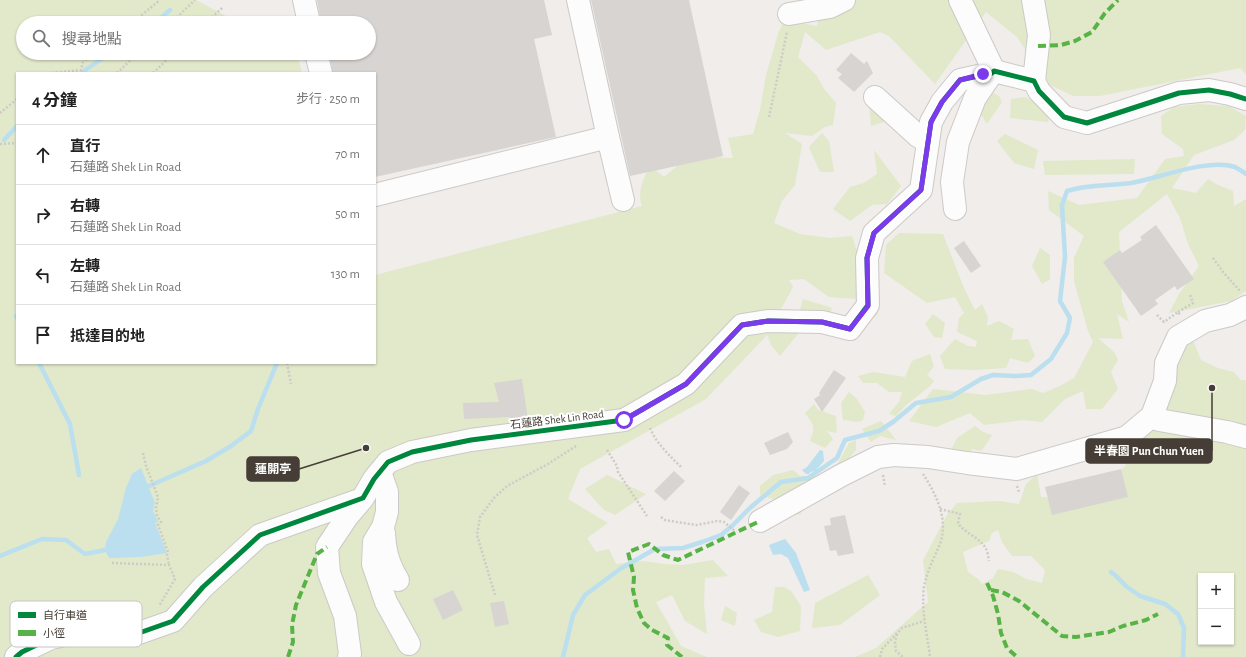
<!DOCTYPE html>
<html lang="zh-TW">
<head>
<meta charset="utf-8">
<style>
  :root { --surface:#fff; --page:#f2f2f2; --text:#222; --muted:#767676; --line:#e0e0e0 }
  body { margin:0; font-family:"Alegreya Sans","Noto Sans TC",sans-serif; background:var(--page); color:var(--text) }
  .controls { position:absolute; right:12px; bottom:12px; display:grid; overflow:hidden; border-radius:0px; box-shadow:0 1px 3px #0004 }
  .controls button { width:36px; height:36px; display:grid; place-items:center; padding:0; border:0; border-bottom:1px solid var(--line); background:var(--surface); color:var(--text); font:20px sans-serif }
  .stop { position:absolute; width:12px; height:12px; margin:-9px; border:3px solid #7c3aed; border-radius:50%; background:#fff }
  .stop.end { background:#7c3aed; border-color:#fff; box-shadow:0 1px 4px #0008 }
  .list { margin:0; padding:0; list-style:none }
  h2 { display:flex; justify-content:space-between; align-items:center; height:52px; margin:0; padding:0 16px; font-size:17px }
  h2 small { font-size:13px; font-weight:400; color:var(--muted) }
  .list li { display:grid; grid-template-columns:26px 1fr auto; gap:12px; align-items:center; box-sizing:border-box; height:60px; padding:0 16px; border-top:1px solid var(--line) }
  .list b { display:block; font-size:15px; white-space:nowrap }
  .list p { margin:0; font-size:13px; white-space:nowrap; color:var(--muted) }
  .list em { font-size:13px; font-style:normal; color:var(--muted) }
  .icon { flex:none; width:22px; height:22px; fill:none; stroke:currentColor; stroke-width:2; stroke-linecap:round; stroke-linejoin:round }
  .map { position:relative; flex:none; width:1246px; height:657px; overflow:hidden }
  .search { position:absolute; background:var(--surface); box-shadow:0 1px 3px #0004; left:16px; top:16px; width:360px; height:44px; display:flex; align-items:center; gap:10px; box-sizing:border-box; padding:0 14px; border-radius:22px; color:var(--muted); font-size:15px }
  .panel { position:absolute; background:var(--surface); box-shadow:0 1px 3px #0004; left:16px; top:72px; width:360px; height:292px; border-radius:0px }
  .map>svg:first-child { display:block }
</style>
</head>
<body>
<div class="map">
<svg width="1246" height="657" viewBox="0 0 1246 657">
  <rect width="100%" height="100%" fill="#f0edea"/>
  <g fill="#e1e9ca" fill-rule="evenodd">
    <path d="M 0,0 L 196,0 L 239,23 L 23,23 L 23,53 L 295,53 L 297,54 L 302,73 L 17,73 L 17,363 L 375,363 L 375,275 L 642,206 C 637,190 643,180 650,166 L 664,177 L 688,157 L 733,158 L 728,138 L 753,134 L 760,110 L 766,75 L 778,34 L 784,20 L 817,26 L 823,0 L 1246,0 L 1246,74 L 1240,68 L 1100,96 L 1073,96 L 1048,84 L 1017,37 L 986,12 L 935,84 L 889,36 L 880,32 L 826,50 L 805,32 L 798,57 L 817,76 L 824,89 L 836,103 L 833,125 L 825,127 L 812,136 L 785,133 L 802,144 L 795,185 L 782,201 L 774,223 L 800,234 L 830,238 L 852,236 L 878,314 L 869,322 L 855,299 L 829,297 L 804,279 L 789,280 L 793,287 L 781,309 L 798,334 L 780,356 L 771,345 L 767,335 L 706,399 L 580,469 L 568,499 L 608,523 L 587,538 L 596,552 L 609,549 L 616,564 L 643,561 L 665,564 L 683,565 L 713,560 L 728,576 L 705,578 L 704,604 L 707,634 L 685,621 L 672,595 L 656,602 L 681,646 L 707,657 L 0,657 Z"/>
    <polygon points="976,84 999,96 1002,102 987,124 968,95"/>
    <polygon points="1025,97 1050,110 1048,122 1010,118 1011,99"/>
    <polygon points="869,104 887,121 871,126"/>
    <polygon points="1199,104 1228,106 1246,116 1245,130 1234,140 1194,155 1172,188 1196,193 1208,179 1218,185 1233,191 1234,206 1246,199 1246,291 1231,301 1169,313 1179,294 1199,266 1188,244 1180,218 1167,194 1119,232 1122,301 1129,322 1117,314 1123,339 1098,338 1115,353 1118,360 1111,372 1118,389 1102,409 1086,409 1083,391 1065,399 1042,422 1023,420 984,425 970,413 936,427 909,421 933,389 985,395 1032,389 1043,393 1060,386 1074,378 1093,342 1088,331 1074,281 1074,258 1084,236 1049,210 1048,191 1079,205 1137,198 1165,159 1184,156 1183,149 1162,134 1161,116 1174,107"/>
    <polygon points="822,133 829,141 834,172 820,172 809,147"/>
    <polygon points="1005,134 1038,150 1034,169 1014,163 997,141"/>
    <polygon points="874,150 901,186 887,204 872,205 850,221 833,209 850,187 864,183 877,174"/>
    <polygon points="1135,159 1134,174 1045,175 1043,161"/>
    <polygon points="899,233 943,234 964,288 975,310 982,304 988,317 987,326 999,321 1014,329 1011,340 1028,339 1035,356 1028,363 1010,358 1006,368 975,370 945,369 940,356 955,339 968,346 976,347 977,341 957,332 959,318 964,313 955,297 927,303 884,273 886,245"/>
    <polygon points="1040,248 1050,255 1050,279 1042,284 1032,266"/>
    <polygon points="803,299 832,308 824,330 799,314"/>
    <polygon points="933,314 945,323 942,338 934,337 925,324"/>
    <path d="M 1193,340 L 1201,360 L 1218,368 L 1234,372 L 1241,380 L 1246,380 L 1246,657 L 855,657 L 876,648 L 928,602 L 923,560 L 947,515 L 957,503 L 999,501 L 1019,504 L 1026,484 L 1037,474 L 1041,497 L 1063,498 L 1102,491 L 1126,465 L 1124,455 L 1092,456 L 1130,423 L 1147,404 L 1162,354 ZM 998,530 L 1002,542 L 1012,556 L 1031,556 L 1045,570 L 1042,583 L 1026,579 L 1013,572 L 998,569 L 993,578 L 982,584 L 978,579 L 968,572 L 963,552 L 989,541 L 992,533 ZM 1201,576 L 1231,576 L 1231,642 L 1201,642 Z"/>
    <polygon points="930,354 934,366 927,375 934,381 930,386 906,405 896,416 889,414 899,402 902,392 889,392 877,383 863,383 858,376 874,372 905,377 912,361"/>
    <polygon points="849,392 857,399 865,412 863,420 858,422 843,420 841,403"/>
    <path d="M 814,404 L 818,410 L 836,416 L 837,433 L 827,431 L 833,439 L 825,448 L 810,441 C 816,426 814,426 805,413 Z"/>
    <polygon points="881,421 896,440 880,436 871,442 862,429"/>
    <polygon points="975,426 983,432 992,435 985,446 981,451 972,449 968,456 978,471 971,475 954,471 952,448 957,438"/>
    <polygon points="856,440 856,450 845,463 804,504 801,514 791,516 776,500 760,495 760,486 773,475 793,470 800,476 818,476 838,463 849,443"/>
    <polygon points="607,475 646,494 615,515 604,510 585,489"/>
    <polygon points="868,575 880,595 840,625 812,628 815,603"/>
    <polygon points="775,587 784,587 791,591 801,606 800,631 778,637 761,632 754,620 772,612"/>
    <polygon points="725,606 737,613 735,626 721,620"/>
  </g>
  <g fill="#bbdfee">
    <polygon points="820,450 823,451 824,461 815,471 810,472 809,474 806,474 802,470 807,467"/>
    <polygon points="141,468 155,503 153,511 158,522 155,523 167,553 141,557 109,558 105,550 106,542 118,519 126,488 132,474"/>
    <polygon points="785,539 796,553 810,590 804,592 788,558 781,554 773,555 769,545"/>
  </g>
  <g fill="none" stroke-linecap="round" stroke-linejoin="round">
    <g stroke="#bbdfee" stroke-width="4.5">
      <polyline points="155,23 170,10"/>
      <polyline points="81,73 110,53"/>
      <polyline points="4,140 17,126"/>
      <polyline points="16,316 17,318"/>
      <polyline points="39,363 70,424 79,475"/>
      <polyline points="149,486 206,461 231,446 251,431 258,409 277,363"/>
      <polyline points="0,556 42,539 66,540 85,554 105,550"/>
      <polyline points="1111,572 1116,576 1127,587 1140,596 1165,604 1178,614 1184,628 1183,657"/>
      <path d="M 563,657 L 573,615 L 585,595 L 620,569 L 655,549 L 683,548 L 702,542 L 721,535 L 732,526 L 751,507 L 781,482 L 808,478 L 837,458 L 845,440 L 879,431 L 893,422 L 916,403 L 951,397 L 981,379 L 993,375 L 1015,376 L 1031,375 L 1051,359 L 1067,333 L 1070,318 L 1060,301 L 1065,257 L 1062,205 L 1067,191 C 1088,184 1109,186 1131,183 C 1160,178 1207,158 1235,167 C 1239,169 1243,172 1246,174"/>
    </g>
  </g>
  <g fill="#d8d4d1">
    <polygon points="317,0 544,0 552,35 534,39 556,137 375,177 375,73 333,73 329,53 369,53 369,23 321,23"/>
    <polygon points="591,0 689,0 723,156 630,176"/>
    <polygon points="851,53 864,64 867,61 873,73 854,92 838,78 842,74 836,70"/>
    <polygon points="1156,225 1194,279 1177,290 1175,286 1155,300 1158,304 1141,316 1103,262 1120,250 1122,253 1142,240 1140,237"/>
    <polygon points="964,241 981,266 971,273 954,248"/>
    <polygon points="834,370 846,378 822,412 814,399 820,395 819,393"/>
    <polygon points="522,379 528,420 510,422 510,417 464,419 463,403 499,402 494,383"/>
    <polygon points="788,432 793,442 787,449 770,455 764,443"/>
    <polygon points="1121,469 1128,497 1052,515 1045,487"/>
    <polygon points="674,471 685,481 665,501 654,491"/>
    <polygon points="739,485 750,493 731,520 720,512"/>
    <polygon points="845,515 854,553 838,556 836,550 830,551 824,526 831,525 830,518"/>
    <polygon points="453,590 463,610 443,620 433,599"/>
    <polygon points="504,601 509,624 495,627 490,603"/>
  </g>
  <g fill="none" stroke-linecap="round" stroke-linejoin="round">
    <defs>
      <g id="minor">
        <polyline points="304,0 309,23"/>
        <polyline points="578,0 608,137 623,200"/>
        <polyline points="960,0 994,71"/>
        <polyline points="1033,0 1039,35 1034,81"/>
        <polyline points="789,14 830,7 844,0"/>
        <polyline points="316,53 321,73"/>
        <polyline points="875,97 918,136 928,142"/>
        <polyline points="375,195 608,137"/>
        <polyline points="955,209 952,182 958,142 975,98 992,73"/>
        <polyline points="1152,416 1159,420 1227,432 1246,437"/>
        <polyline points="380,472 387,492 387,512 383,527 374,542 373,564 386,602 409,644"/>
        <polyline points="760,521 842,475 878,457 894,455 928,457 967,463 1017,469 1127,437 1152,416 1165,381 1166,363 1178,337 1205,321 1230,315 1246,307"/>
        <path d="M 384,533 C 385,551 388,564 398,580"/>
        <polyline points="16,657 22,652 51,638 79,632 139,633 173,621 203,587 260,535 362,499"/>
        <polyline points="349,657 350,654 345,616 329,573 327,547 347,517 363,498 374,479 388,462 412,452 471,440 624,420 686,384 742,325 768,321 822,322 850,329 868,305 867,258 874,233 921,190 931,122 942,102 960,80 992,73 994,71 1034,81 1039,91 1064,117 1087,123 1179,93 1209,90 1230,94 1246,99"/>
      </g>
    </defs>
    <use href="#minor" stroke="#ccc9c6" stroke-width="24"/>
    <g stroke="#cecbc7" stroke-width="2.5" stroke-dasharray="2 2" stroke-linecap="butt">
      <polyline points="132,23 160,0"/>
      <polyline points="171,23 195,0"/>
      <polyline points="206,23 223,7"/>
      <polyline points="52,73 81,70 83,62 94,53"/>
      <polyline points="117,73 138,53"/>
      <polyline points="153,73 174,53"/>
      <polyline points="0,113 17,99"/>
      <polyline points="769,117 787,32"/>
      <polyline points="0,144 17,143"/>
      <polyline points="1213,258 1223,272 1240,291"/>
      <polyline points="1178,312 1193,303 1190,295"/>
      <polyline points="1157,315 1164,322 1178,312 1180,315"/>
      <polyline points="287,363 291,384"/>
      <path d="M 650,428 C 656,443 669,455 681,467"/>
      <polyline points="607,450 617,466 618,472 647,516"/>
      <polyline points="143,453 146,466 158,497 156,508 157,516 161,522 158,525 168,552 167,555 169,565"/>
      <path d="M 923,474 C 936,494 949,520 940,544 C 934,558 927,571 924,587 C 921,612 927,632 930,657"/>
      <polyline points="883,475 885,486"/>
      <polyline points="1017,486 1019,492"/>
      <path d="M 940,509 L 960,514 L 958,523 C 964,533 981,538 986,549 C 988,552 988,557 989,561"/>
      <polyline points="661,517 665,520 670,521 697,525 717,521 724,522 736,532"/>
      <polyline points="112,563 169,565 175,579 159,606"/>
      <polyline points="495,595 477,535 480,517 494,498 507,486 548,464 576,446"/>
      <polyline points="897,634 895,642 896,651 903,657"/>
      <polyline points="880,657 882,649 902,628 924,621"/>
    </g>
    <use href="#minor" stroke="#fdfcfc" stroke-width="22"/>
    <g stroke="#57b346" stroke-width="4" stroke-dasharray="8 4" stroke-linecap="butt">
      <polyline points="1038,46 1061,45 1075,41 1092,32 1105,13 1118,0"/>
      <polyline points="987,583 993,596 998,614 1001,633 1007,648 1017,657"/>
      <polyline points="991,590 1002,592 1019,601 1062,636 1076,637 1109,632 1123,626 1146,620 1158,614"/>
      <polyline points="288,657 293,642 292,625 296,605 317,554 327,547"/>
      <polyline points="682,657 667,645 668,638 652,630 644,623 637,608 633,590 634,577 628,552 649,544 663,555 678,560 760,521"/>
    </g>
    <defs>
      <polyline id="cycleway" points="16,657 22,652 51,638 79,632 139,633 173,621 203,587 260,535 363,498 374,479 388,462 412,452 471,440 624,420 686,384 742,325 768,321 822,322 850,329 868,305 867,258 874,233 921,190 931,122 942,102 960,80 992,73 994,71 1034,81 1039,91 1064,117 1087,123 1179,93 1209,90 1230,94 1246,99"/>
    </defs>
    <use href="#cycleway" stroke="#fff" stroke-width="8"/>
    <use href="#cycleway" stroke="#00873e" stroke-width="5"/>
  </g>
  <g fill="none" stroke-linecap="round" stroke-linejoin="round">
    <polyline stroke="#7c3aed" stroke-width="5" points="624,420 686,384 742,325 768,321 822,322 850,329 868,306 867,258 874,233 921,190 931,122 942,102 960,80 983,74"/>
  </g>
  <g text-anchor="middle" stroke-width="4" stroke-linejoin="round" paint-order="stroke">
    <g font-size="11" fill="#463e36" stroke="#fff">
      <text transform="translate(557 419) rotate(-7)" y="4">石蓮路 Shek Lin Road</text>
    </g>
  </g>
  <rect x="10" y="601" width="132" height="46" rx="6" fill="#fff" stroke="#c8c5c3" stroke-width="1"/>
  <rect x="18" y="612" width="18" height="6" fill="#00873e"/>
  <rect x="18" y="630" width="18" height="6" fill="#57b346"/>
  <g font-size="11" fill="#463e36">
    <text x="43" y="619">自行車道</text>
    <text x="43" y="637">小徑</text>
  </g>
  <path fill="none" stroke="#463e36" stroke-width="1.5" d="M1212 388L1212 451M366 448L299 469"/>
  <g fill="#463e36" stroke="#fff" stroke-width="1.5">
    <circle cx="1212" cy="388" r="4"/>
    <circle cx="366" cy="448" r="4"/>
  </g>
  <g fill="#463e36" stroke="#463e36" stroke-width="1.5">
    <rect x="1086" y="439" width="126" height="24" rx="4"/>
    <rect x="247" y="457" width="52" height="24" rx="4"/>
  </g>
  <g font-size="12" text-anchor="middle" font-weight="bold" fill="#fff">
    <text x="1149" y="455">半春園 Pun Chun Yuen</text>
    <text x="273" y="473">蓮開亭</text>
  </g>
</svg>
<div class="controls">
<button>+</button>
<button>−</button>
</div>
<div class="stop" style="left:624px;top:420px"></div>
<div class="stop end" style="left:983px;top:74px"></div>
<div class="search"><svg class="icon" aria-label="search" viewBox="0 0 24 24"><circle cx="10" cy="10" r="6"/><path d="M15 15l6 6"/></svg>搜尋地點</div>
<section class="panel">
<h2>4 分鐘<small>步行 · 250 m</small></h2>
<ul class="list">
<li><svg class="icon" aria-label="ahead" viewBox="0 0 24 24"><path d="M12 20V5M6 11l6-6 6 6"/></svg><div><b>直行</b><p>石蓮路 Shek Lin Road</p></div><em>70 m</em></li>
<li><svg class="icon" aria-label="right" viewBox="0 0 24 24"><path d="M7 20v-9h11M14 6l5 5-5 5"/></svg><div><b>右轉</b><p>石蓮路 Shek Lin Road</p></div><em>50 m</em></li>
<li><svg class="icon" aria-label="left" viewBox="0 0 24 24"><path d="M17 20v-9H6M10 6l-5 5 5 5"/></svg><div><b>左轉</b><p>石蓮路 Shek Lin Road</p></div><em>130 m</em></li>
<li><svg class="icon" aria-label="arrive" viewBox="0 0 24 24"><path d="M6 21V4h12l-3 4 3 4H6"/></svg><div><b>抵達目的地</b></div></li>
</ul>
</section>
</div>
</body>
</html>
